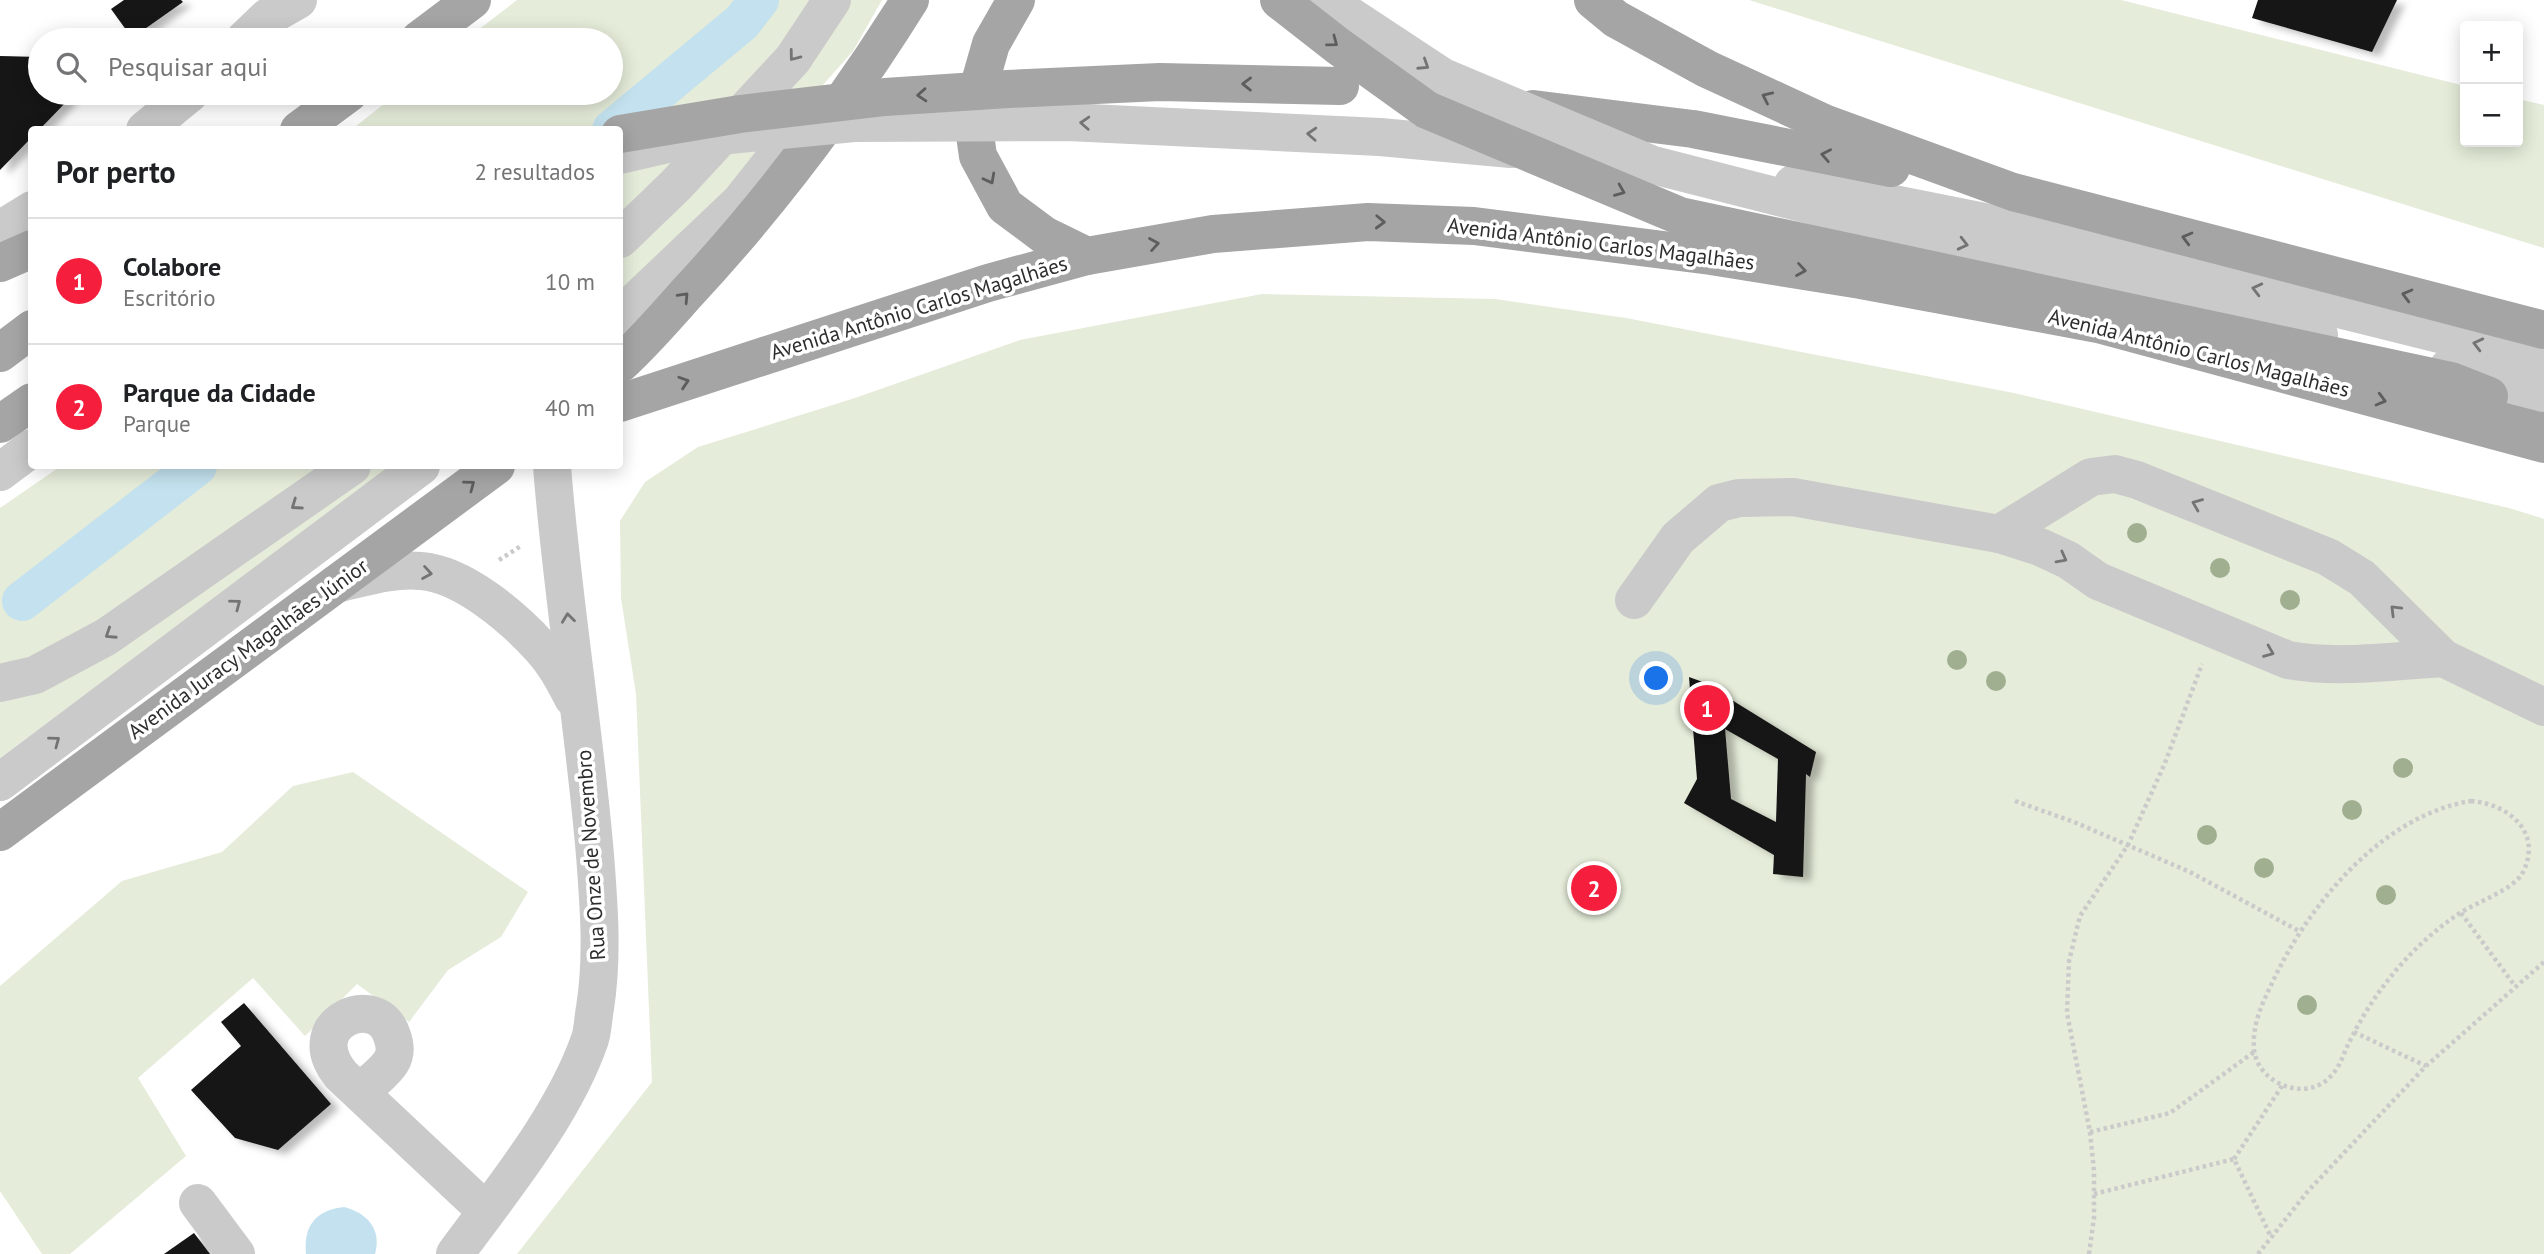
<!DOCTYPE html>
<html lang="pt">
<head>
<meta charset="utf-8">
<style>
  :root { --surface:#fff; --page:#f2f2f2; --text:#202124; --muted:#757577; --line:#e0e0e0; --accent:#f51e3d }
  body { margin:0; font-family:"PT Sans",sans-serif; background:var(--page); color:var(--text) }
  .controls { position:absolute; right:21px; top:21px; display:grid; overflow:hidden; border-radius:7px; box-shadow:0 4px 18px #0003 }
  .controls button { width:63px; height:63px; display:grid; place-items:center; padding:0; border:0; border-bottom:2px solid var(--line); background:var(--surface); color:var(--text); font:35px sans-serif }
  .you { position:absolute; left:1657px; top:679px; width:24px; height:24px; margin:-18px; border:5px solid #fff; border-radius:50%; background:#1a73e8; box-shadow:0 0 0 10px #1a73e833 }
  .badge { display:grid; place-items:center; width:46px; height:46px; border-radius:50%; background:var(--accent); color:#fff; font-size:23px; font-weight:700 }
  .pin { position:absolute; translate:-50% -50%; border:4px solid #fff; box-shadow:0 2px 7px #0006 }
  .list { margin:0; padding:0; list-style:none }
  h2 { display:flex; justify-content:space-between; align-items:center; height:91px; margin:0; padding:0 28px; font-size:30px }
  h2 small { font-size:23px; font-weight:400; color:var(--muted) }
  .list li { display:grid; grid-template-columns:46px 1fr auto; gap:21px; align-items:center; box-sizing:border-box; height:126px; padding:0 28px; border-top:2px solid var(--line) }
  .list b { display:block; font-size:26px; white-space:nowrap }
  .list p { margin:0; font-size:23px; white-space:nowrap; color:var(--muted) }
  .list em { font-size:23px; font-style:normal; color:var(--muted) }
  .icon { flex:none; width:38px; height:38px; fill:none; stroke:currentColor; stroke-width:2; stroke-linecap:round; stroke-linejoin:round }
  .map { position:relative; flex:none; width:2544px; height:1254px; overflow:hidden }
  .search { position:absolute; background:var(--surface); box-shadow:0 4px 18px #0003; left:28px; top:28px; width:595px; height:77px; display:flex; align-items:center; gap:18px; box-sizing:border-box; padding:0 24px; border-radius:38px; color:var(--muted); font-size:26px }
  .panel { position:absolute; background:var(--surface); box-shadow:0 4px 18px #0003; left:28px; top:126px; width:595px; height:343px; border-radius:7px }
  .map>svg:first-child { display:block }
</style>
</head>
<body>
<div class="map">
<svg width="2544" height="1254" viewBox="0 0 2544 1254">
  <defs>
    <filter id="shadow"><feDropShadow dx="8" dy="4.5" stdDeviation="3.5" flood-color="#0004"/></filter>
  </defs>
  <rect width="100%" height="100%" fill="#fff"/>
  <g fill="#e5ecd9">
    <polygon points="517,0 882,0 853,51 680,247 620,293 620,130 351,130 398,93 611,93 611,40 465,40"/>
    <polygon points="1749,0 2121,0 2465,86 2465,142 2518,142 2518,99 2544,105 2544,248"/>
    <polygon points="1262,294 1495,299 1626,318 2014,393 2509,508 2544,519 2544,1254 517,1254 652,1082 636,694 621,598 620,521 645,482 698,447 855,398 1020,340"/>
    <polygon points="61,466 391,466 0,758 0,508"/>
    <polygon points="353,772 528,892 501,937 448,970 409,1022 357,984 305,1036 253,978 138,1078 186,1156 70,1254 42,1254 0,1191 0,986 122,881 222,852 293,786"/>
  </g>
  <path fill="#c3e1ee" d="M 344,1207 C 367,1213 382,1229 375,1254 L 306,1254 C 303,1226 316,1210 344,1207 Z"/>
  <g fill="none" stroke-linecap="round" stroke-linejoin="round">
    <g stroke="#c3e1ee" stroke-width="40">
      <polyline points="612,130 742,22 759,0"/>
      <polyline points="22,601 197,466"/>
    </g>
  </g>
  <g fill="#141414" fill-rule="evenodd" filter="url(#shadow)">
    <polygon points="124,0 181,0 183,2 132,38 111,9"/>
    <polygon points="2258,0 2397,0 2372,52 2252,18"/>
    <polygon points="0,56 40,57 40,93 67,93 68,100 39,130 32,130 32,137 0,170"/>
    <path d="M 1689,677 L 1722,689 L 1722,694 L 1816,752 L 1810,777 L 1806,774 L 1803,877 L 1773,874 L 1774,855 L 1684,803 L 1697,779 ZM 1725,729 L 1778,759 L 1776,822 L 1731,799 Z"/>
    <polygon points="244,1003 331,1104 278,1150 235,1138 191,1090 241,1046 221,1022"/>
    <polygon points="194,1233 210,1254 164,1254"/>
  </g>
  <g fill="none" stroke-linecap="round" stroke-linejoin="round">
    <g stroke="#cacaca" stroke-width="4.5" stroke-dasharray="3.5 3.5" stroke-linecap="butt">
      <polyline points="499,560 521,546"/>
      <polyline points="2015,801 2074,822 2190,872 2299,931"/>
      <path d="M 2471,801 C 2509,804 2544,833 2522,874 C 2512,890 2477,902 2460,913 C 2410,946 2371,995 2346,1049 C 2342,1059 2338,1069 2330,1077 C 2305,1103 2257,1083 2254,1049 C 2252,1023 2263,1002 2274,979 C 2310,903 2383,815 2471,801 Z"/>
      <polyline points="2461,913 2515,986"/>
      <polyline points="2354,1032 2426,1066"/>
      <polyline points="2090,1132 2170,1113 2254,1052"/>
      <polyline points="2234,1159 2282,1086"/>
      <polyline points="2094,1194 2234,1159 2271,1237"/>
      <polyline points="2089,1254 2094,1218 2094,1171 2090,1132 2067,1013 2069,961 2080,916 2128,845 2165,763 2202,664"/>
      <polyline points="2258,1254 2308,1191 2426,1066 2544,962"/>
    </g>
    <g stroke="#cacaca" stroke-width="38">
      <polyline points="244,40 268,17 298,0"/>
      <polyline points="145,130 190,93"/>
      <polyline points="1380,137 1511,149"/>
      <polyline points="1793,184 2004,226 2544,360"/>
      <polyline points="0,230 32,210"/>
      <polyline points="620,239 676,185 793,59 832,0"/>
      <polyline points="620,316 740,202 814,109"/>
      <polyline points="0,472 32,448"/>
      <polyline points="1999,534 2091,477 2115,474 2137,480 2328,557 2362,578 2443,658 2544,707"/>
      <path d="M 336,584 C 363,578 393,568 421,571 C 463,574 514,618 541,648 C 555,663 564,681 573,698"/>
      <path d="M 1634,600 L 1678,538 L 1719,503 L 1739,498 L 1793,497 L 1999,534 L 2040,547 L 2068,560 L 2098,581 L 2288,660 C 2339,669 2392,661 2443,658"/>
      <polyline points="0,683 35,675 106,637 352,466"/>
      <polyline points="0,782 421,466"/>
      <path d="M 360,1092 C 370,1083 384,1073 391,1062 C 396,1054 395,1044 392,1036 C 379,990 298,1022 341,1075 L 486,1211"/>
      <polyline points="198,1203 236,1254"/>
      <path d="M 455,1254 C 502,1190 564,1115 590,1039 C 593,1030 593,1018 595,1008 C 603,957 599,907 595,855 C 584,725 562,596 552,466"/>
    </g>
    <g stroke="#a5a5a5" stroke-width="38">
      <polyline points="1016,0 991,44 981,79 973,121 978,156 1005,206 1044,235 1087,256"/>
      <polyline points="1593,0 1616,19 1707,69 1824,123 2013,192 2544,330"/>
      <polyline points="419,40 472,0"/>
      <polyline points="1533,109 1693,129 1891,168"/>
      <polyline points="299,130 349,93"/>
      <polyline points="0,263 32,249"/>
      <polyline points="0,353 32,329"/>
      <path d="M 620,364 C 644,342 665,318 686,294 C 770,204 845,104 910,0"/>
      <polyline points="2489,396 2544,422"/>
      <polyline points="620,403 988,283 1087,256 1213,234 1368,222 1474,226 1711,256 1861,280 2098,324 2544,444"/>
      <polyline points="0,424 32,402"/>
      <polyline points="0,832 496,466"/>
    </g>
    <g stroke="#cacaca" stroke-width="38">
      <polyline points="1326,0 1443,77 1653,165 2319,335"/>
      <polyline points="620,155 689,139 854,123 1068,122 1380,137"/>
      <polyline points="2448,368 2544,393"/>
    </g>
    <g stroke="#a5a5a5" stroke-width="38">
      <polyline points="1279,0 1338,46 1427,110 1680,216 2451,381 2489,396"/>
      <polyline points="620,134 740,114 885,97 1008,89 1160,82 1340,86"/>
    </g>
  </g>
  <g fill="#a1af91">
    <circle cx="2137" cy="533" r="10"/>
    <circle cx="2220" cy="568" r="10"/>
    <circle cx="2290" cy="600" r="10"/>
    <circle cx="1957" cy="660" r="10"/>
    <circle cx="1996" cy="681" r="10"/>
    <circle cx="2403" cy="768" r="10"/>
    <circle cx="2352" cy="810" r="10"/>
    <circle cx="2207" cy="835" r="10"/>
    <circle cx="2264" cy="868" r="10"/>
    <circle cx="2386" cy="895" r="10"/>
    <circle cx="2307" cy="1005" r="10"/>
  </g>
  <defs><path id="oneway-chevron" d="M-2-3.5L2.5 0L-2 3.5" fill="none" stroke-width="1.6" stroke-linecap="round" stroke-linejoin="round" transform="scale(1.75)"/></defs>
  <g stroke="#5d5d5d">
    <use href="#oneway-chevron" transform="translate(1333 42) rotate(37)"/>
    <use href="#oneway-chevron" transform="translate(1247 84) rotate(-179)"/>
    <use href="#oneway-chevron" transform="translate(922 95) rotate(176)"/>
    <use href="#oneway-chevron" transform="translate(1767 97) rotate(-155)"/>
    <use href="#oneway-chevron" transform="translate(1826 155) rotate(-169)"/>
    <use href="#oneway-chevron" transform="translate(990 179) rotate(62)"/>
    <use href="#oneway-chevron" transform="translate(1620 191) rotate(22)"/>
    <use href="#oneway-chevron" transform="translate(1380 222) rotate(2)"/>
    <use href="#oneway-chevron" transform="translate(2187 238) rotate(-165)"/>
    <use href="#oneway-chevron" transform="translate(1154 244) rotate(-10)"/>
    <use href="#oneway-chevron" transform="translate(1801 270) rotate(9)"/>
    <use href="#oneway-chevron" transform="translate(2407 295) rotate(-165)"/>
    <use href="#oneway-chevron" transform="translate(684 297) rotate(-47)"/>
    <use href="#oneway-chevron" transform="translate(684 382) rotate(-18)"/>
    <use href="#oneway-chevron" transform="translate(2381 400) rotate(15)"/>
    <use href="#oneway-chevron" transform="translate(470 485) rotate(-37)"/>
  </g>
  <g stroke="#747474">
    <use href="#oneway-chevron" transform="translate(794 56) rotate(127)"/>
    <use href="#oneway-chevron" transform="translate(1424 65) rotate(33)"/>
    <use href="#oneway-chevron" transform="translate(1085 123) rotate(-177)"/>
    <use href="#oneway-chevron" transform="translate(1312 134) rotate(-177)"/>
    <use href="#oneway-chevron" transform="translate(1963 244) rotate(14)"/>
    <use href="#oneway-chevron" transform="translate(2257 289) rotate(-166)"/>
    <use href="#oneway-chevron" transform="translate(2478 344) rotate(-166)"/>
    <use href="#oneway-chevron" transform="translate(2197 504) rotate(-158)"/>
    <use href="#oneway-chevron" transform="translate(296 505) rotate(145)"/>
    <use href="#oneway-chevron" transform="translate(2062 558) rotate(28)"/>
    <use href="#oneway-chevron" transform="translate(427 573) rotate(9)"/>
    <use href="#oneway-chevron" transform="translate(236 604) rotate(-37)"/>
    <use href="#oneway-chevron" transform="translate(2395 610) rotate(-135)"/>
    <use href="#oneway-chevron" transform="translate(568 618) rotate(-97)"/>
    <use href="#oneway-chevron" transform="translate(110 634) rotate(147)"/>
    <use href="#oneway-chevron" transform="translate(2269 652) rotate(22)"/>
    <use href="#oneway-chevron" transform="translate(55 741) rotate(-37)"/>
  </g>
  <g text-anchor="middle" stroke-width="7" stroke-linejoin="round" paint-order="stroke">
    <g font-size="21" fill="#2d2d2d" stroke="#fff">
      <text transform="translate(1601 244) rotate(7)" y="7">Avenida Antônio Carlos Magalhães</text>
      <text transform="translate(919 308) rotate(-17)" y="7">Avenida Antônio Carlos Magalhães</text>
      <text transform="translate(2199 353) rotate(14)" y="7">Avenida Antônio Carlos Magalhães</text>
      <text transform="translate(248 649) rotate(-36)" y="7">Avenida Juracy Magalhães Júnior</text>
      <text transform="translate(591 855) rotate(-94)" y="7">Rua Onze de Novembro</text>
    </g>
  </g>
</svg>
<div class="controls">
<button>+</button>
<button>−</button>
</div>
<div class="you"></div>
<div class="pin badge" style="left:1707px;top:708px">1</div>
<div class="pin badge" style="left:1594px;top:888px">2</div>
<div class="search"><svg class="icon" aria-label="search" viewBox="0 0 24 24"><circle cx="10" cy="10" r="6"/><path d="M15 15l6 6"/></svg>Pesquisar aqui</div>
<section class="panel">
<h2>Por perto<small>2 resultados</small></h2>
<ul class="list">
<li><span class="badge">1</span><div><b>Colabore</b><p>Escritório</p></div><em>10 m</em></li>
<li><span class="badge">2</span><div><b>Parque da Cidade</b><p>Parque</p></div><em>40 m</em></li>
</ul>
</section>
</div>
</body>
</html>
